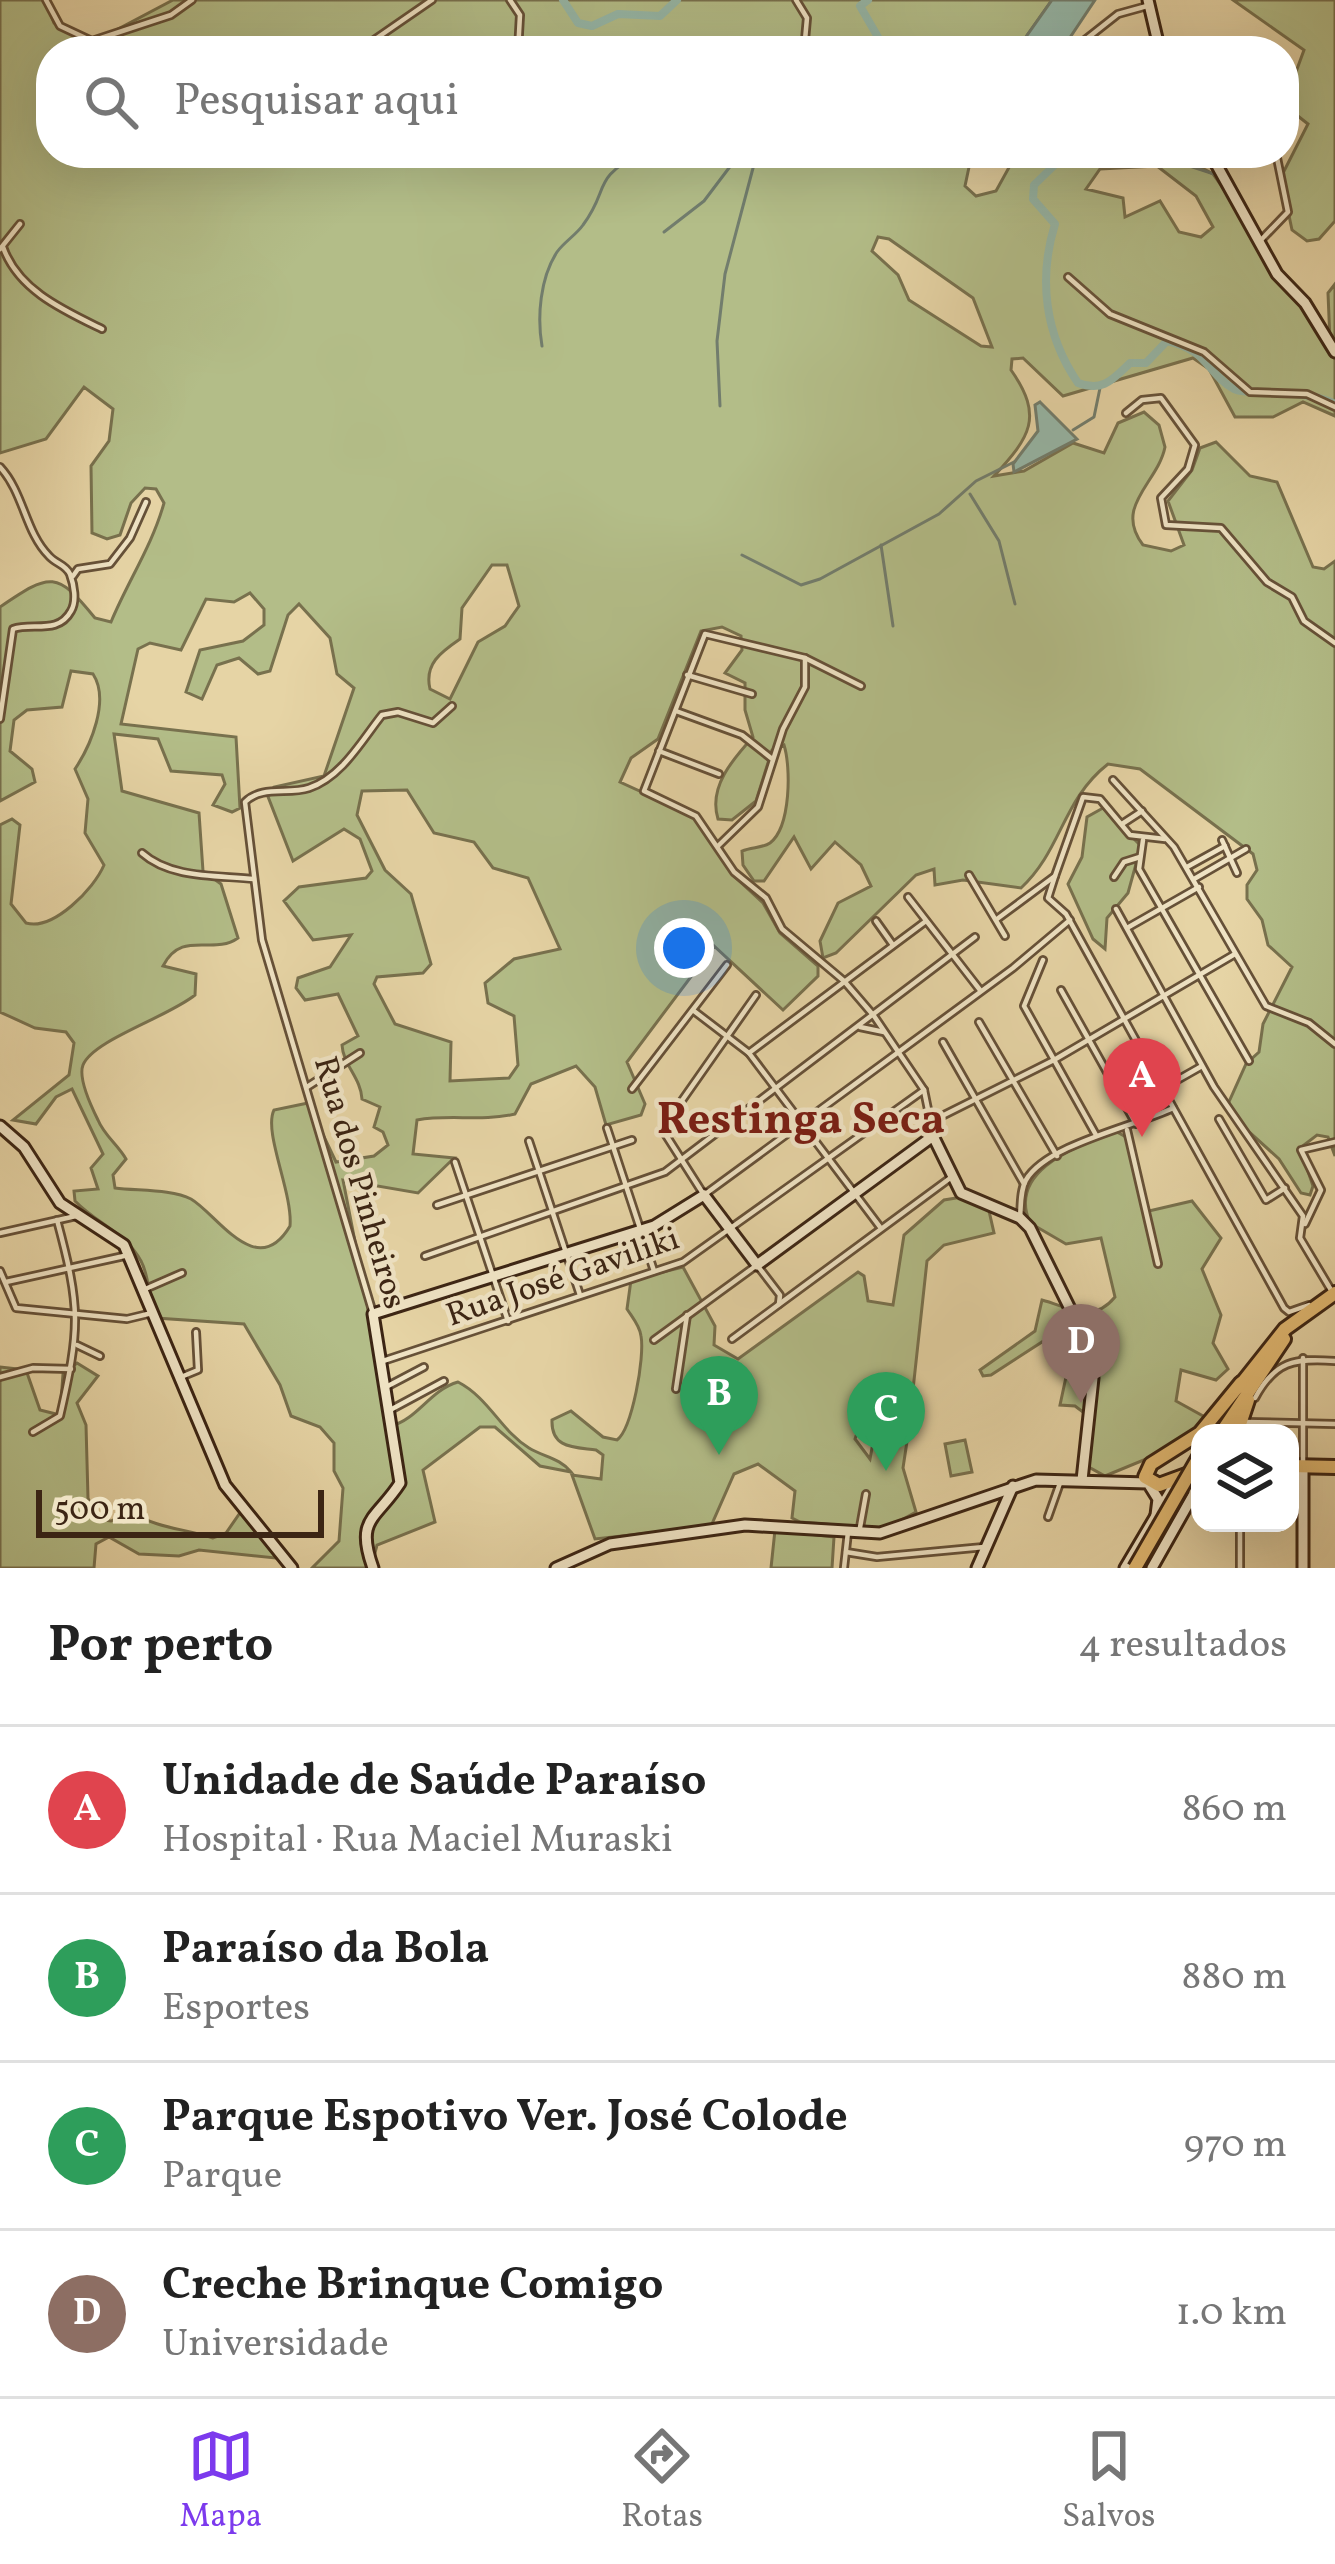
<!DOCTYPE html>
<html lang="pt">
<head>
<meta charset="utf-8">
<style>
  :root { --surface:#fff; --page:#f2f2f2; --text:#222; --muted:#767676; --line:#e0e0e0; --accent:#7c3aed }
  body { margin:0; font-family:Vollkorn,serif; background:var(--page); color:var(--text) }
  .controls { position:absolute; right:36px; bottom:36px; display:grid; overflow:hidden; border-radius:24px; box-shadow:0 12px 48px #0002 }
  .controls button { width:108px; height:108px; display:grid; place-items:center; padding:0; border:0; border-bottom:3px solid var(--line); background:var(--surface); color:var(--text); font:60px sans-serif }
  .scale { position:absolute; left:36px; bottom:30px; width:288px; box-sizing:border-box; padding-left:12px; border:6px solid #3c2514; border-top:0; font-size:33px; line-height:42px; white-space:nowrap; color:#3c2514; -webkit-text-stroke:9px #efe3c4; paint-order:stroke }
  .you { position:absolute; left:684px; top:948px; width:42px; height:42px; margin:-30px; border:9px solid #fff; border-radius:50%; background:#1a73e8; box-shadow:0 0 0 18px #1a73e833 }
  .badge { display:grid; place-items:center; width:78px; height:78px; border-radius:50%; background:var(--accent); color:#fff; font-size:39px; font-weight:700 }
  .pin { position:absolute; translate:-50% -99px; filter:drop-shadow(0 3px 6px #0008) }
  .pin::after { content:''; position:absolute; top:63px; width:42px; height:36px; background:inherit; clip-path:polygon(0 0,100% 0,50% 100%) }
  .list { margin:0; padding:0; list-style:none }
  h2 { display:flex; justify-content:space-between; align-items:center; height:156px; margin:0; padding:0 48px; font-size:51px }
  h2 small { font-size:39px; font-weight:400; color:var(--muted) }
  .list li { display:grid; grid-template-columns:78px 1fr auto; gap:36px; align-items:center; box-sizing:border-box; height:168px; padding:0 48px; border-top:3px solid var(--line) }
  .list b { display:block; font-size:45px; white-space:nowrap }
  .list p { margin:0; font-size:39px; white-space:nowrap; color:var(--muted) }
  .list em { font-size:39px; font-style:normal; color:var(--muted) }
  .icon { flex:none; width:66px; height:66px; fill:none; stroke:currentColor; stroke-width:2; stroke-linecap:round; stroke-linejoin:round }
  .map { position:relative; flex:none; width:1335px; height:1568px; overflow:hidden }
  .search { position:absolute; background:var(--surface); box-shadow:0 12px 48px #0002; left:36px; right:36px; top:36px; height:132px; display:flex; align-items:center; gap:30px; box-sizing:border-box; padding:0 42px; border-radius:48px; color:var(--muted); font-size:45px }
  .sheet { height:828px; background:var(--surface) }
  nav { display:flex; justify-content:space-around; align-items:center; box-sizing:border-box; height:168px; border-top:3px solid var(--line); background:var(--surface); font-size:33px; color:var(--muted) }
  nav a { display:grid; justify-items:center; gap:6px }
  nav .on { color:var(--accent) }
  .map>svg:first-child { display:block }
</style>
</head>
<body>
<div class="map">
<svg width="1335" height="1568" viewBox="0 0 1335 1568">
  <rect width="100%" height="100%" fill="#e6d4a5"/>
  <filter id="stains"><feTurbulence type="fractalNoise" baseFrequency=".00167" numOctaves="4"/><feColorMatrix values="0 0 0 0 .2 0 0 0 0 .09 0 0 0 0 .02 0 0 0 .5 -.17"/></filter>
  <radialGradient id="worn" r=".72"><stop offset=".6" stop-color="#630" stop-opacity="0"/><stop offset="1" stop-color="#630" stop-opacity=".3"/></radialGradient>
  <g fill="#b3bd88" stroke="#78714e" stroke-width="3" fill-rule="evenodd">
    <path d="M 0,0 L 45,0 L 54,23 L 82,39 L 101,38 L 173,0 L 1052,0 L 1016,51 L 51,51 L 51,153 L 579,153 L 583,157 L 972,153 L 965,186 L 976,196 L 996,191 L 1017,153 L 1174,153 L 1213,174 L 1330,341 L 1328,293 L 1335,284 L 1335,416 L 1303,402 L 1273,417 L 1235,417 L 1209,369 L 1193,358 L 1063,396 L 1023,358 L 1012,359 L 1011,370 C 1044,417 1030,437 994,476 L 1024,471 L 1073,443 L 1104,453 L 1118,423 L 1144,412 L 1159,425 L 1165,447 C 1158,483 1113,506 1143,545 L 1171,551 L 1184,545 L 1168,501 L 1192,470 L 1200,448 L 1216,442 L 1250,476 L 1277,482 L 1313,567 L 1324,569 L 1335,561 L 1335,1156 L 1328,1137 L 1317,1135 L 1300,1148 L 1313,1186 L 1310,1195 L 1301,1193 L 1279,1159 L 1235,1119 L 1228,1104 L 1246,1064 L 1259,1052 L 1263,1024 L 1292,967 L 1268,945 L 1262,920 L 1247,899 L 1247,885 L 1257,870 L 1253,854 L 1140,769 L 1108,764 C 1062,800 1062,850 1021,888 L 963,880 L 935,885 L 934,869 L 916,875 L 836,953 L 823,958 L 820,941 L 838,903 L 871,886 L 861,865 L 835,842 L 811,869 L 794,837 L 764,881 L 754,881 L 743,865 L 742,851 C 751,847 763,848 770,843 C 791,827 791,767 784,745 L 772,750 L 756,801 L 732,820 L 718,819 C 708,787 733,759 753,737 L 745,710 L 745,683 L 725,673 L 742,650 L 741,636 L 722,627 L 701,631 L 658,739 L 631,758 L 620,782 L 694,816 L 734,876 L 763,903 L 780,933 L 818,966 L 818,976 L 783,1010 L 714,946 L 627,1062 L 645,1104 L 641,1115 L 606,1125 L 595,1087 L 576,1066 L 531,1084 L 515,1114 C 480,1122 451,1114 417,1120 L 413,1154 L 454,1158 L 418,1193 L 343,1180 L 391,1426 C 418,1419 430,1390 458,1382 C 489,1398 501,1431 529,1448 C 544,1457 560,1458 571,1472 L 540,1466 L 495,1427 L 480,1427 L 423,1470 L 435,1522 L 377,1545 L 371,1568 L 312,1568 L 339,1541 L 343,1488 L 334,1471 L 334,1443 L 320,1427 L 291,1416 L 280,1385 L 244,1324 L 156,1318 C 147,1299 151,1280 141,1261 C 126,1233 96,1223 75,1201 L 74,1191 L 98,1189 L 91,1168 L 103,1154 L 72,1089 L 56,1097 L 36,1124 L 13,1120 L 69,1075 L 74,1043 L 66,1032 L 35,1028 L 0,1012 L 0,825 L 12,819 L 20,825 L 11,904 L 26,923 C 53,931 94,889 104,865 L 85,833 L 88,799 L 75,769 C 91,745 110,700 93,674 L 71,671 L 62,707 L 27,710 L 14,720 L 10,751 L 32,769 L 35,782 L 0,801 L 0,607 C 51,572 57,571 95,618 L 111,622 C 128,581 152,546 164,503 L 156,489 L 145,488 L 131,503 L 120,535 L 107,539 L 92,533 L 91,466 L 109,441 L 113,409 L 84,387 L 46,439 L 0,453 ZM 1157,166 L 1196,196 L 1213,227 L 1201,237 L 1179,232 L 1160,201 L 1125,217 L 1123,198 L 1086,189 L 1100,169 ZM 878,237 L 889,239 L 973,298 L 992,347 L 981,346 L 909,300 L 898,275 L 872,251 ZM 492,565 L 507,565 L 519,606 L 505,626 L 478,642 L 450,699 L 430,689 C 424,664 441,652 460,639 L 462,608 ZM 250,593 L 264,609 L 264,625 L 243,641 L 200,650 L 186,692 L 202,699 L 217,665 L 239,658 L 258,674 L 270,671 L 288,615 L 299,604 L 330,638 L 337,674 L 354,688 L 324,776 L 274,787 L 267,794 L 293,861 L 344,829 L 360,839 L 372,871 L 366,878 L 299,887 L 284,901 L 313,940 L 351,935 L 330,967 L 298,978 L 296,988 L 305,1000 L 338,994 L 358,1036 L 342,1045 C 343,1065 361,1078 362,1099 L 380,1107 L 374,1127 L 383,1132 L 388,1145 L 374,1156 L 336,1162 L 308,1103 L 274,1110 C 263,1132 293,1193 290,1226 C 257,1282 217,1214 191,1199 C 172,1189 138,1191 115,1188 L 113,1175 L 126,1159 C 118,1145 104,1135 98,1120 C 92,1108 78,1078 83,1065 C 93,1040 168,1017 195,995 L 196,974 L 163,966 C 182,929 213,956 238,938 L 221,884 L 203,871 L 199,813 L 122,791 L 114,734 L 158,739 L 171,771 L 222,775 L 225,784 L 213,805 L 232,812 L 240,808 L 236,737 L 121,724 L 138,649 L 150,643 L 181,650 L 206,599 L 234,602 ZM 407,790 L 434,833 L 474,842 L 493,868 L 528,878 L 560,949 L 514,959 L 485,983 L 488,1003 L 514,1016 L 518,1065 L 509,1078 L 450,1081 L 451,1042 L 395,1024 L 374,984 L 377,977 L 423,973 L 431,964 L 411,894 L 385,870 L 357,815 L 362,791 Z"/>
    <polygon points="1233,0 1335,0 1335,221 1319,239 1307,241 1292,230 1281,177 1308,124 1284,105 1284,83 1293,80 1304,50"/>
    <polygon points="1103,808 1141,846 1128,893 1107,918 1105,949 1093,939 1068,884 1082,857 1087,817"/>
    <path d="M 1115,1131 L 1126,1137 L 1149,1211 L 1192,1201 L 1221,1238 L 1202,1269 L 1221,1315 L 1213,1343 L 1228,1369 L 1216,1380 L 1181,1370 L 1176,1401 L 1203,1416 L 1204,1424 L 1173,1448 L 1105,1476 L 1087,1466 L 1087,1415 L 1075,1406 L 1060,1405 L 1066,1377 L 1087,1366 L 1085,1356 L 1042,1342 L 991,1375 L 983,1376 L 980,1370 L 1035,1331 L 1042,1300 C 1069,1307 1092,1325 1115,1297 L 1101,1238 L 1066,1244 L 1030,1223 C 1007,1171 1075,1147 1115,1131 Z"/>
    <path d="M 962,1197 L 989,1211 L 994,1233 L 944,1245 L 927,1261 L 911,1408 L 892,1396 C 863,1401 864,1414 855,1439 L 870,1459 L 879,1410 L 911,1415 L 903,1468 L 916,1512 L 885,1529 L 800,1522 L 792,1518 L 795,1491 L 758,1464 L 734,1474 L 711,1526 L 595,1539 L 572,1475 L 601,1479 L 603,1455 L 596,1450 C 575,1447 551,1449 552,1420 L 571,1411 L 603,1437 L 617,1440 C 632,1429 645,1357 641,1336 C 640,1326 632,1317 627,1309 L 631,1280 L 683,1267 L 715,1326 L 714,1345 L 738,1359 L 858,1272 L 864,1276 L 868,1301 L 893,1305 L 904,1235 L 944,1200 Z"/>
    <path d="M 77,1363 L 98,1376 L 77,1403 L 86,1425 L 88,1498 L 96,1519 L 111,1521 L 131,1512 C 159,1529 183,1528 213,1538 L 226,1533 L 242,1510 L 277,1552 L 275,1558 L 199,1550 L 179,1556 L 139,1554 L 109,1537 L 96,1544 L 94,1568 L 0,1568 L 0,1367 L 26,1370 L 40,1410 L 60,1415 L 63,1374 Z"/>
    <polygon points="965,1440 972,1472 951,1476 945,1444"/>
    <polygon points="775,1530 834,1537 832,1568 771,1568"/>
  </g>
  <g fill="#96b8a9" stroke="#727d6d" stroke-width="3">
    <polygon points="1052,0 1095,0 1061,51 1016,51"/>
    <polygon points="1040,402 1077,439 1014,472 1013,464 1038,431 1035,405"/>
  </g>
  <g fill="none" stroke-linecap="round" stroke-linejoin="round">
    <g stroke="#727d6d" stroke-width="3">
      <polyline points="702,153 747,153"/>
      <polyline points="1150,153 1214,174"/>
      <polyline points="1068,157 1077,153"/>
      <polyline points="664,232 704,201 738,156"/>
      <path d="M 542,346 C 537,317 540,278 557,252 C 564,242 576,235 583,225 C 611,187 590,180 641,153"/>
      <polyline points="720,406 717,341 725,274 757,153"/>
      <polyline points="1073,430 1094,417 1100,388"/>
      <polyline points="970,494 999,541 1015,604"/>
      <polyline points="881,545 893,626"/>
      <polyline points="742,555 801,585 820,579 939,514 976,481 1014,462"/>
    </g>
    <g stroke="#96b8a9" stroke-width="8">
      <polyline points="563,0 578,23 592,26 618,14 660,16 677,0"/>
      <polyline points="868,0 860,6 886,51"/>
      <path d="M 1067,153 L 1034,185 L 1033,199 L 1055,224 C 1038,279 1045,335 1078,383 C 1103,392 1112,380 1130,363 L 1146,363 L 1167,341 C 1209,350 1207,374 1234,389 C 1247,396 1301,387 1335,404"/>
    </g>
    <defs>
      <g id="street">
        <polyline points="46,0 60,26 92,41 171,15 192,0"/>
        <polyline points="510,0 520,15 518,51"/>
        <polyline points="796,0 807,18 804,51"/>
        <polyline points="358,51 432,0"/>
        <polyline points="550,51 576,51"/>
        <polyline points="1071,51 1118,14 1147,6"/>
        <polyline points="1153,153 1158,153"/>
        <polyline points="1262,239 1288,212 1276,153"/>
        <path d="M 3,247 C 18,290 63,310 102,329"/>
        <polyline points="0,249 20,224"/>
        <polyline points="1068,277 1110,314 1204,352 1250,392 1307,394 1335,407"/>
        <polyline points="1126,413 1142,400 1161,398 1195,445 1188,469 1161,498 1166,525 1221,528 1267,582 1292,597 1304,621 1335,643"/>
        <path d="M 0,467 C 24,493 25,532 49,556 C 56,564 65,564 70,574 C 74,585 77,601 71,611 C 58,635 32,622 13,629 L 0,719"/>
        <polyline points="73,576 78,569 110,564 130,538 146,502"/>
        <polyline points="687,675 752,694"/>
        <polyline points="861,686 805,658 705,634 644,791 696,816 734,872 766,898 782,929 844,981 874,1016 924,1090 933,1134"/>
        <polyline points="676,711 742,735 771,758"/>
        <polyline points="659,751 719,774"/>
        <polyline points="1113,780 1174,847 1266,1006 1309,1023 1335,1044"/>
        <polyline points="1122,824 1142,811"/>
        <polyline points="1143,840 1139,869 1249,1061"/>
        <polyline points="1222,840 1237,873"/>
        <polyline points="718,846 758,807 783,729 805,687 805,658"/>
        <path d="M 142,853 C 171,879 218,875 254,879"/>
        <polyline points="1187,867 1225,846"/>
        <polyline points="969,875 1005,936"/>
        <polyline points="1055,876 1048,898 1066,914 1284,1308 1289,1312 1309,1305"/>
        <polyline points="1114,877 1124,862 1140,857"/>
        <polyline points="1194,879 1246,849"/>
        <polyline points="908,897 980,990"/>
        <polyline points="1116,909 1214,1087 1303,1216 1300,1238 1331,1290"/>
        <polyline points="997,919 1055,876 1083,797 1100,799 1130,835 1165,839"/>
        <polyline points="876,921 893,945"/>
        <polyline points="1127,928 1199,887"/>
        <polyline points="1043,960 1024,1006 1096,1135"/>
        <polyline points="1061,990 1136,1124"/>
        <polyline points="756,995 662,1129 704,1195 1013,968 1070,920"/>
        <polyline points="694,1011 749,1053 880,1227"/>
        <polyline points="979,1022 1057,1156"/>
        <polyline points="860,1027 884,1032"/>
        <polyline points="943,1042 1024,1184"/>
        <polyline points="749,1053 926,921"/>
        <polyline points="307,1087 360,1053"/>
        <polyline points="1165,1087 1202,1066"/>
        <polyline points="632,1089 727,965"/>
        <polyline points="1219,1119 1266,1200 1285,1188"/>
        <polyline points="930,1122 1054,1060 1235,954"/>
        <polyline points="607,1128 654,1271"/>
        <polyline points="1127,1130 1158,1264"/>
        <polyline points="529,1141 580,1295"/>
        <polyline points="455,1162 508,1321"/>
        <polyline points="437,1205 632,1140"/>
        <path d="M 1020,1218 C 1021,1206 1020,1191 1026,1180 C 1047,1144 1136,1126 1173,1108"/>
        <polyline points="1305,1224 1321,1190 1301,1150 1335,1142"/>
        <polyline points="0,1233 76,1216"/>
        <polyline points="425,1256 665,1172 975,937"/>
        <polyline points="0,1271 16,1308 127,1319 152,1313"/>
        <polyline points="6,1282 124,1256"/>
        <polyline points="143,1290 182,1273"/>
        <path d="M 372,1310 L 262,940 L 245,802 C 262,785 288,795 309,788 C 342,777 362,740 382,715 L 398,712 L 433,723 L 452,706"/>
        <polyline points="732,1339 953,1176"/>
        <polyline points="654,1340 757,1265 780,1295 779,1304"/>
        <polyline points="77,1345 100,1356"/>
        <polyline points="383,1361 683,1262 924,1090"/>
        <polyline points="0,1377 33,1368 71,1369"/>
        <polyline points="181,1377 198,1370 196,1332"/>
        <polyline points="386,1387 424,1367"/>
        <polyline points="676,1389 687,1315"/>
        <path d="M 1255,1398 C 1275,1361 1294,1358 1335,1361"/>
        <polyline points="392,1409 444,1381"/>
        <polyline points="1245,1422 1335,1424"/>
        <path d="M 33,1432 L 60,1416 C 80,1328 81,1309 57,1220"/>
        <polyline points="1303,1461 1303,1358"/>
        <polyline points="1048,1517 1060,1483"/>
        <polyline points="859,1533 866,1494"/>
        <polyline points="846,1552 877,1557 984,1547"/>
        <polyline points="844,1568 848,1532"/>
        <polyline points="1240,1568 1240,1523"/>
      </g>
      <g id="secondary">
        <polyline points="1148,0 1160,51"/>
        <polyline points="1210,153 1277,274 1305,303 1335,352"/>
        <polyline points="0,1126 24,1147 60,1203 124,1245 225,1485 292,1568"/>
        <path d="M 373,1568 C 355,1518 376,1520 400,1483 L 373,1314 L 654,1226 L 704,1195 L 757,1265 L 933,1136 L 961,1193 L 1020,1218 L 1030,1228 L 1082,1333 L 1093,1378 L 1082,1480"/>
        <polyline points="556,1568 610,1544 745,1525 880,1533 1036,1480 1148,1483 1158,1499 1156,1515"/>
        <polyline points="977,1568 1013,1486"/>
        <polyline points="1125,1568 1176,1482 1189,1480 1194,1491"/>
        <polyline points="1152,1568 1200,1483"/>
        <polyline points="1303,1568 1303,1467"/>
      </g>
      <g id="primary">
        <polyline points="1239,1387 1285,1329 1335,1293"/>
        <polyline points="1221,1433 1284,1339"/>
        <polyline points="1237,1433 1248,1400"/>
        <polyline points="1290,1466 1335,1467"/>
        <polyline points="1200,1470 1159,1485 1145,1477 1151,1464 1200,1433 1241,1383"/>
      </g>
    </defs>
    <use href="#street" stroke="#665138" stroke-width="10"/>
    <use href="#secondary" stroke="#3c2514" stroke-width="15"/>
    <use href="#primary" stroke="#3c2514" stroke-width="18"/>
    <use href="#street" stroke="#efe3c4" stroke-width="4.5"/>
    <use href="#secondary" stroke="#efe3c4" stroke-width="9"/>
    <use href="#primary" stroke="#e3ba72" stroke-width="12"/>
    <defs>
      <polyline id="primary-bridge" points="1135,1568 1199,1457"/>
    </defs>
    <use href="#primary-bridge" stroke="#3c2514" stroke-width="18" stroke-linecap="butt"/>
    <use href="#primary-bridge" stroke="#e3ba72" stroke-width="12"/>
  </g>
  <g text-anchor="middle" stroke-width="9" stroke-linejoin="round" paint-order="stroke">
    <g font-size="33" fill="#3c2514" stroke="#efe3c4">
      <text transform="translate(362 1182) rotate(74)" y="12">Rua dos Pinheiros</text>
      <text transform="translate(562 1275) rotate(-19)" y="12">Rua José Gaviliki</text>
    </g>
    <g font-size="45" font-weight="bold" fill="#7a1f14" stroke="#efe3c4">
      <text x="801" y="1133">Restinga Seca</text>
    </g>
  </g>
  <rect width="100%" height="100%" filter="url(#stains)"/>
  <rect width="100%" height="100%" fill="url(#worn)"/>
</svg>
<div class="controls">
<button><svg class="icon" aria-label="layers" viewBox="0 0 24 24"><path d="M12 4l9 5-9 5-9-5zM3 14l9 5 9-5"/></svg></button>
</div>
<div class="scale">500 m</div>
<div class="you"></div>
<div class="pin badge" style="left:1142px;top:1137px;background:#e0444e">A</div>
<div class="pin badge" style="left:719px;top:1455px;background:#2e9e5b">B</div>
<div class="pin badge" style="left:886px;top:1471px;background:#2e9e5b">C</div>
<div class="pin badge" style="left:1081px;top:1403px;background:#8d6e63">D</div>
<div class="search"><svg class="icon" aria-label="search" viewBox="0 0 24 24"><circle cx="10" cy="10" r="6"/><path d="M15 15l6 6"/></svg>Pesquisar aqui</div>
</div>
<section class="sheet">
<h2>Por perto<small>4 resultados</small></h2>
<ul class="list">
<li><span class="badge" style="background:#e0444e">A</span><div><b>Unidade de Saúde Paraíso</b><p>Hospital · Rua Maciel Muraski</p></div><em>860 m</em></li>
<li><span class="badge" style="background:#2e9e5b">B</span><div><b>Paraíso da Bola</b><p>Esportes</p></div><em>880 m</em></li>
<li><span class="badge" style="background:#2e9e5b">C</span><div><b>Parque Espotivo Ver. José Colode</b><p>Parque</p></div><em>970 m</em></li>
<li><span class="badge" style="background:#8d6e63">D</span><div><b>Creche Brinque Comigo</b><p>Universidade</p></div><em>1.0 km</em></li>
</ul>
</section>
<nav>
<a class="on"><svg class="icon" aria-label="map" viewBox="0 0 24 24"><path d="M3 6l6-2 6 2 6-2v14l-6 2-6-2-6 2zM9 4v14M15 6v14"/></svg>Mapa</a>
<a><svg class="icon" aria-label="directions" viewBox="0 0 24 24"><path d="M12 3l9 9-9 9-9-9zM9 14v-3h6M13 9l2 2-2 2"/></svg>Rotas</a>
<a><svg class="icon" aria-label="saved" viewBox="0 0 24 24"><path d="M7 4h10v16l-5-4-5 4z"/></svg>Salvos</a>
</nav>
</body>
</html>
